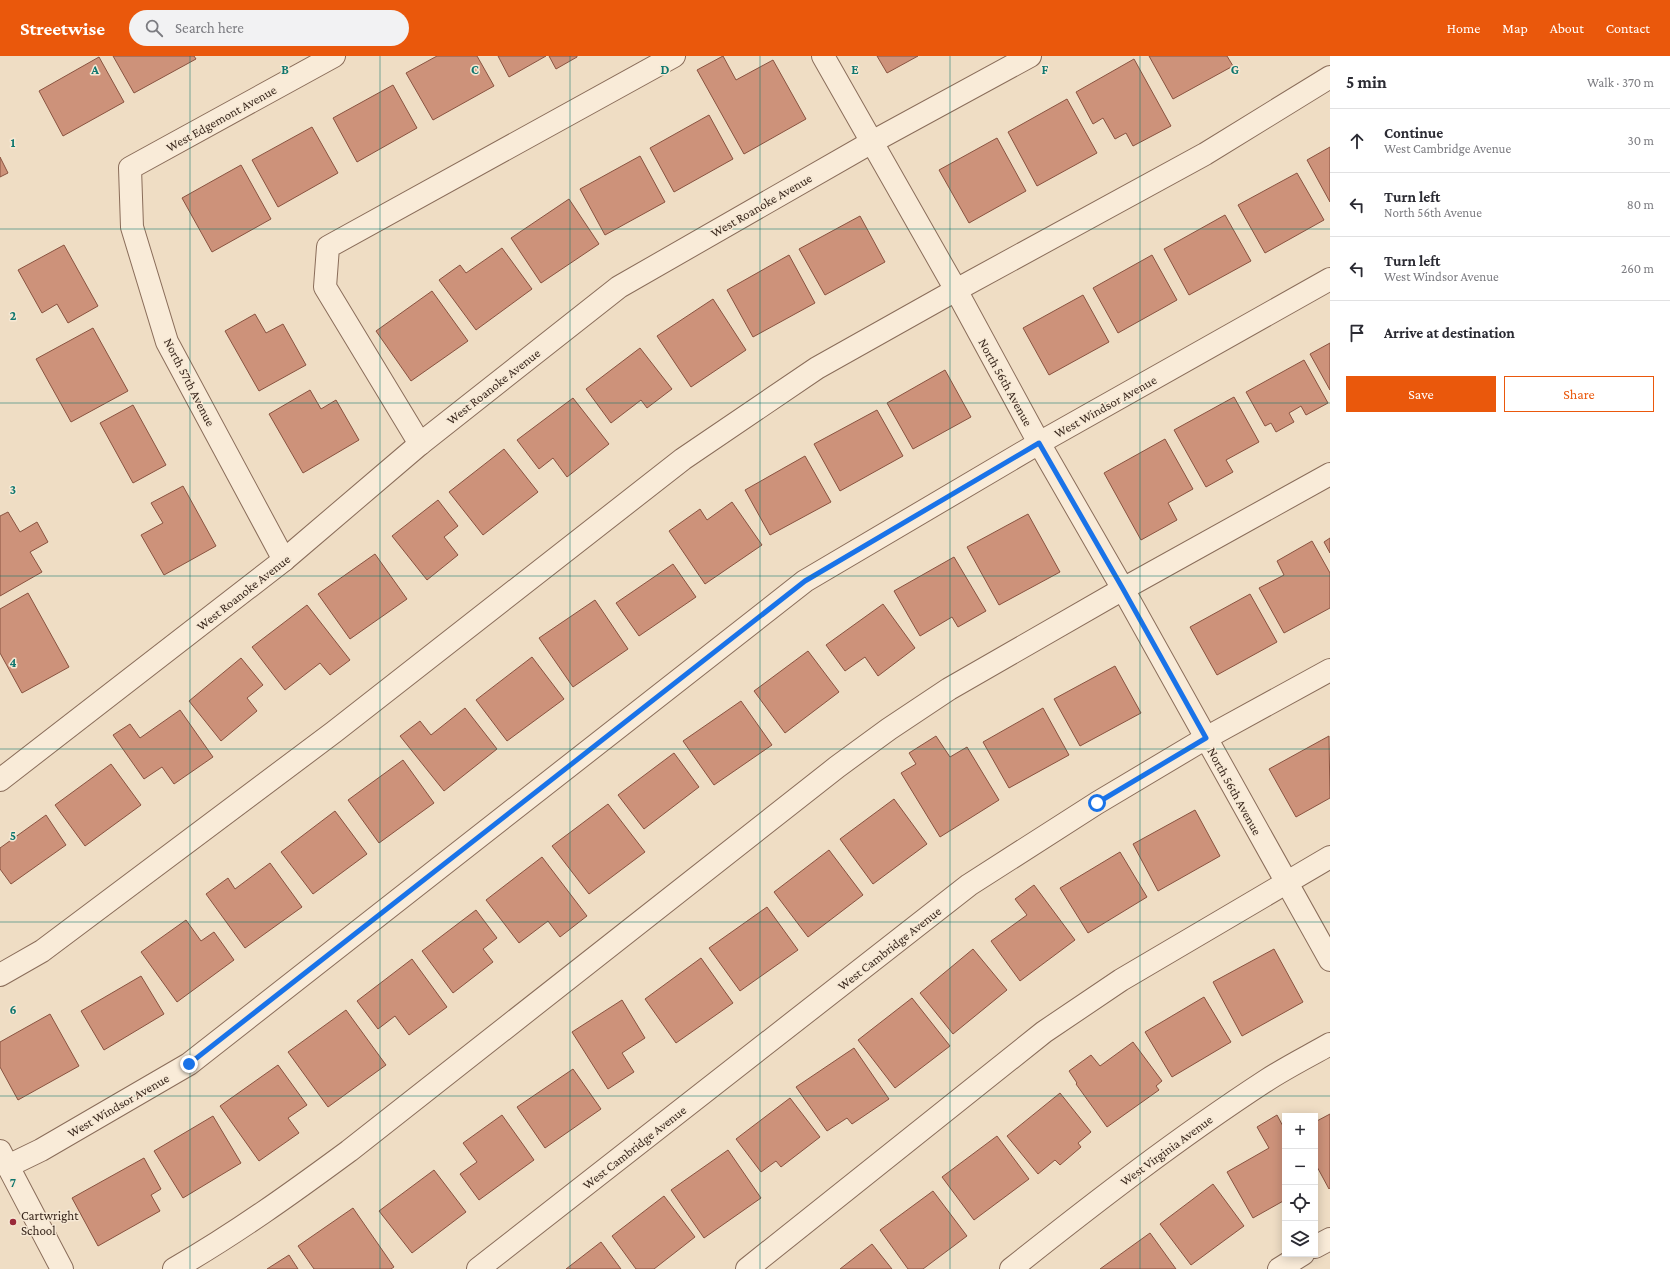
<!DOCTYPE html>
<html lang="en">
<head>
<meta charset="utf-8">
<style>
  :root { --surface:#fff; --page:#f2f2f3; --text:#2b2b33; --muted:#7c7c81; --line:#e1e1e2; --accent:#ea580c }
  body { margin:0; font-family:"Crimson Pro",serif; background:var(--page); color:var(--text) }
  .controls { position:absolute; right:12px; bottom:12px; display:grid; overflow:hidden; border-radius:0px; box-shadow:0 2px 10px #0003 }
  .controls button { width:36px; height:36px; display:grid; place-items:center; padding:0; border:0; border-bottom:1px solid var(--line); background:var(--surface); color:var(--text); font:20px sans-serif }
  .stop { position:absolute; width:12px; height:12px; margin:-9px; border:3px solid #1a73e8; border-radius:50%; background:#fff }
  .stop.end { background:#1a73e8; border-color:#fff; box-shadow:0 1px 4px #0008 }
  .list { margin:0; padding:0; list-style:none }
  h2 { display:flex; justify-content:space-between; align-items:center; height:52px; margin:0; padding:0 16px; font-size:17px }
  h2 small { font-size:13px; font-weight:400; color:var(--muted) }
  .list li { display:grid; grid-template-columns:26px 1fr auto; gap:12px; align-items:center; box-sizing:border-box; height:64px; padding:0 16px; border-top:1px solid var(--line) }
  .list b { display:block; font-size:15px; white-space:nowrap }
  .list p { margin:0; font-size:13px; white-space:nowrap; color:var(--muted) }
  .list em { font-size:13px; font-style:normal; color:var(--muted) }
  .actions { display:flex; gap:8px; padding:12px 16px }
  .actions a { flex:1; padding:9px 0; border:1px solid var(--accent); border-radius:0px; text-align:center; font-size:14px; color:var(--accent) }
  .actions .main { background:var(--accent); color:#fff }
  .icon { flex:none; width:22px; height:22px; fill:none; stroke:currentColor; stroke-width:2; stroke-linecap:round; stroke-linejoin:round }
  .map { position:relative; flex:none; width:1330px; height:1213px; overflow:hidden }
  header { display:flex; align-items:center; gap:24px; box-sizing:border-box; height:56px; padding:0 20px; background:var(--accent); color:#fff }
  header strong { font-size:19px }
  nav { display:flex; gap:22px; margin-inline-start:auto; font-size:14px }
  .search { width:280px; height:36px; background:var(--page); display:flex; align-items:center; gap:10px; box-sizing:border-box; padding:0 14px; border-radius:22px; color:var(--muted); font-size:15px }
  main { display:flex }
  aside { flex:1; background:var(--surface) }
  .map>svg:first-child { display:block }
</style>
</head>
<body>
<header>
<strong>Streetwise</strong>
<div class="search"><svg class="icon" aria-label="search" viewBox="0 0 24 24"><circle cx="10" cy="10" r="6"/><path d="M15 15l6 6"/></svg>Search here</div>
<nav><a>Home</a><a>Map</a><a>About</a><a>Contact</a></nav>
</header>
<main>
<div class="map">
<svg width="1330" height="1213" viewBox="0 0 1330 1213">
  <rect width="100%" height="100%" fill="#efddc4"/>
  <g fill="#cd927a" stroke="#895340">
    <polygon points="113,0 194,0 196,3 134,37"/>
    <polygon points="437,0 477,0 494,30 433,64 406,17"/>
    <polygon points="498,0 546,0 509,21"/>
    <polygon points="549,0 577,0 577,1 556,13"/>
    <polygon points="723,0 736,24 773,4 806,63 744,98 697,14"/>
    <polygon points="877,0 918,0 887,17"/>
    <polygon points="1149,0 1227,0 1233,10 1173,43"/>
    <polygon points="99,1 124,46 63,80 39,35"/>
    <polygon points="1134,3 1171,70 1133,90 1126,77 1115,83 1103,62 1093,68 1076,36"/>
    <polygon points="393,29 417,72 357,106 333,62"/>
    <polygon points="1067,43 1097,97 1037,130 1008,76"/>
    <polygon points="709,59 733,103 674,136 650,92"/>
    <polygon points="312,71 338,117 278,151 252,104"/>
    <polygon points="997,82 1026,135 969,167 939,114"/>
    <polygon points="1330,91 1330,146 1307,104"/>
    <polygon points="640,100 665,146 605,179 580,133"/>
    <polygon points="0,101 8,117 0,121"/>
    <polygon points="241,109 271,163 212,196 182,142"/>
    <polygon points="1297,117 1324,164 1265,197 1238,149"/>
    <polygon points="569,143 599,188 541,227 511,182"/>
    <polygon points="1225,159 1251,205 1189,239 1164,193"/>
    <polygon points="860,160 885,206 825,239 799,193"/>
    <polygon points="64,189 98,250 68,267 57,248 42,257 18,214"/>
    <polygon points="502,192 532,233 476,274 439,224 460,209 466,217"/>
    <polygon points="789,199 815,247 753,281 727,234"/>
    <polygon points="1152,199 1177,244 1118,277 1093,232"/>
    <polygon points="432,235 468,285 411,325 376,275"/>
    <polygon points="1083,239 1109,286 1049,319 1023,272"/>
    <polygon points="713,243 746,294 691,331 657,280"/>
    <polygon points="255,258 266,277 283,268 306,309 259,335 225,275"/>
    <polygon points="93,272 128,335 71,366 36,303"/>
    <polygon points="1330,287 1330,334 1310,298"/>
    <polygon points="640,292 672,333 647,352 641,344 611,367 586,333"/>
    <polygon points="1304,304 1328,347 1306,359 1301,350 1289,357 1294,366 1276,376 1271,367 1265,370 1246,336"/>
    <polygon points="945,314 971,361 913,393 887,347"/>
    <polygon points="310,334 321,353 336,344 359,384 303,417 269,358"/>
    <polygon points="1234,341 1259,386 1226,404 1233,416 1206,431 1174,374"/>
    <polygon points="573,342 609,388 567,421 553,402 539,413 517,384"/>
    <polygon points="133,349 166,409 133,427 100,367"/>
    <polygon points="877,354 903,400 840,435 814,388"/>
    <polygon points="1165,383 1193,433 1168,447 1177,464 1141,484 1104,417"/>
    <polygon points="504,393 538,436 483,479 449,436"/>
    <polygon points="805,400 831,446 770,479 745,434"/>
    <polygon points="183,430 216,490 164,519 141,479 163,467 151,447"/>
    <polygon points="438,444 458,470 444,481 458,499 427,524 392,480"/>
    <polygon points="732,446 762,489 705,528 669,475 700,453 707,464"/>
    <polygon points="8,456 20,476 37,466 48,486 30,496 42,516 0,540 0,460"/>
    <polygon points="1028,458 1060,516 999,549 967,491"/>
    <polygon points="1330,482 1330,497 1324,486"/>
    <polygon points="1312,485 1330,517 1330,552 1284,577 1259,532 1284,519 1277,505"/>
    <polygon points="375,498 407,543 350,583 318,538"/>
    <polygon points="954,501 986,555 958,571 952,561 920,580 894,535"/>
    <polygon points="673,508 696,541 639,580 616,547"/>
    <polygon points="28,537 69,611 22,637 0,597 0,553"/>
    <polygon points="1250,538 1277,586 1217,619 1190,571"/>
    <polygon points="595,544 628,593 573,631 539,582"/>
    <polygon points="883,548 915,592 878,620 865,601 845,615 826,589"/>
    <polygon points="307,549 350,604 330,619 320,607 285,634 252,591"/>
    <polygon points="808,595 839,636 785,677 754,635"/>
    <polygon points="532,601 564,643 507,685 476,644"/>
    <polygon points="241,602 263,629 247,642 257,655 221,685 189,645"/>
    <polygon points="1115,610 1141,657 1080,690 1054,643"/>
    <polygon points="741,645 772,689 714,729 683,685"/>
    <polygon points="465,652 497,693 444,735 400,680 420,665 431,679"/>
    <polygon points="1043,652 1069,699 1009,732 983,686"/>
    <polygon points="180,654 213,701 174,728 162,711 144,723 113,679 130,668 140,682"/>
    <polygon points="936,680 950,701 967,691 999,744 940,781 901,717 916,708 909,697"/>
    <polygon points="1329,680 1330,742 1296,761 1269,713"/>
    <polygon points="674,697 699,731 644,773 618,739"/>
    <polygon points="403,704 434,747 379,787 348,744"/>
    <polygon points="111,708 141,749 85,790 55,749"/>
    <polygon points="894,743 927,788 873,828 840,783"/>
    <polygon points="608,748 645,796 589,838 552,790"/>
    <polygon points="1195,754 1220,800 1158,835 1133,788"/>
    <polygon points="335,755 367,798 313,838 281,796"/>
    <polygon points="46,759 66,789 11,828 0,813 0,792"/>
    <polygon points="829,794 863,839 808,881 774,836"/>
    <polygon points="1120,796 1147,841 1088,877 1060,832"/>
    <polygon points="542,801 587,860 560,881 548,865 519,887 486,844"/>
    <polygon points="270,807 302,851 245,892 206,838 228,822 235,833"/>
    <polygon points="1034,829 1075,884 1020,925 991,885 1027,859 1015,843"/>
    <polygon points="767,851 798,894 740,935 709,892"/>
    <polygon points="476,854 497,882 483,893 493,906 453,937 422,895"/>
    <polygon points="186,864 201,885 214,876 234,904 177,946 141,896"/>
    <polygon points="973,893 1007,934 953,978 920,937"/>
    <polygon points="1274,893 1303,946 1242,980 1213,926"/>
    <polygon points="701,902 733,947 676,987 645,943"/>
    <polygon points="412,903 447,951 409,979 395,960 378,973 357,945"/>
    <polygon points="141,920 164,958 104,994 81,955"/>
    <polygon points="1204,941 1231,986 1172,1021 1145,976"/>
    <polygon points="912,942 950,990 895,1032 858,984"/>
    <polygon points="622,944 645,982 622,997 634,1016 608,1033 572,976"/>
    <polygon points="346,954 386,1009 328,1051 288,996"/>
    <polygon points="50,958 79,1010 18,1044 0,1011 0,986"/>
    <polygon points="1133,986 1162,1025 1156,1030 1159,1034 1107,1071 1076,1028 1077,1027 1069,1015 1091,999 1100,1010"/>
    <polygon points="854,992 889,1043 852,1068 847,1062 827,1075 796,1031"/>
    <polygon points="278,1009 307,1049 288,1062 299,1077 259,1105 220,1050"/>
    <polygon points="573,1013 601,1053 545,1092 517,1051"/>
    <polygon points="1060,1037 1091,1076 1078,1087 1081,1091 1060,1109 1055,1104 1038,1118 1007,1080"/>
    <polygon points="790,1042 820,1081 781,1111 776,1105 761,1116 736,1083"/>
    <polygon points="1330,1058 1330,1132 1329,1133 1315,1107 1315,1066"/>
    <polygon points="502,1059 534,1104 479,1144 460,1118 477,1106 463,1087"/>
    <polygon points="1277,1059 1285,1074 1285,1144 1253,1162 1227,1116 1269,1092 1257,1071"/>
    <polygon points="213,1060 241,1107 183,1142 154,1095"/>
    <polygon points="997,1080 1029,1123 974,1164 942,1121"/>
    <polygon points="728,1094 761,1142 704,1182 671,1134"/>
    <polygon points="144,1102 161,1133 151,1139 160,1155 98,1190 72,1142"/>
    <polygon points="434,1114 466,1156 412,1197 379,1155"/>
    <polygon points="1213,1128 1244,1170 1191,1209 1160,1168"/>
    <polygon points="933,1135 967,1180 923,1213 908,1213 880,1174"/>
    <polygon points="664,1140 695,1181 654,1213 636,1213 612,1180"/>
    <polygon points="353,1152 394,1211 391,1213 314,1213 298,1190"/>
    <polygon points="1150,1177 1176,1213 1100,1213"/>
    <polygon points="601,1186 621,1213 566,1213"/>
    <polygon points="872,1188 892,1213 840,1213"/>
    <polygon points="289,1199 298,1213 267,1213"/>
  </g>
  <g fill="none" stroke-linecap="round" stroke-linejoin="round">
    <defs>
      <g id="minor">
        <polyline points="823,0 956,234 1039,387 1123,533 1330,904"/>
        <polyline points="420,388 325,231 328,191 674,0"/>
        <polyline points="284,504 167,286 132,171 130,112 334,0"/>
        <polyline points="0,724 284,504 420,388 619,231 872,86 1030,0"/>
        <polyline points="0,919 42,895 334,676 683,403 817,312 956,234 1205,98 1330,21"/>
        <polyline points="0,1095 62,1213"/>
        <polyline points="8,1110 41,1094 189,1008 805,525 1039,387 1330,223"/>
        <polyline points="1315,1191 1330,1183"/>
        <path d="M 174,1213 C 235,1178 292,1137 349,1095 L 837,711 L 889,673 L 949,633 L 1123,533 L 1330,418"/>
        <polyline points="478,1213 969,829 1097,747 1206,682 1330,614"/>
        <polyline points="747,1213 1044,976 1121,924 1330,801"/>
        <path d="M 1011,1213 C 1094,1147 1178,1082 1267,1024 C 1287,1011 1309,1000 1330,988"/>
        <polyline points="1279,1213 1303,1198"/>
      </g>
    </defs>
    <use href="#minor" stroke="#8a6d5a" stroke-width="24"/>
    <use href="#minor" stroke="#f9ebd8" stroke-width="22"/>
  </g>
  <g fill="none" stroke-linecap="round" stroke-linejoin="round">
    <polyline stroke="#1a73e8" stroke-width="5" points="189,1008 805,525 1039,387 1123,533 1206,682 1097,747"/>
  </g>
  <path fill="none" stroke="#0f766e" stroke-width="1" stroke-opacity="0.55" d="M 190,0 L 190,1213M 380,0 L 380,1213M 570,0 L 570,1213M 760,0 L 760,1213M 950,0 L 950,1213M 1140,0 L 1140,1213M 0,173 L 1330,173M 0,347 L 1330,347M 0,520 L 1330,520M 0,693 L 1330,693M 0,866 L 1330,866M 0,1040 L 1330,1040"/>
  <circle fill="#9a2939" stroke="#f6e8d4" stroke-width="1.5" cx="13" cy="1166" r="4"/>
  <g text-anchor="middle" stroke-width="3" stroke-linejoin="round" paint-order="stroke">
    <g font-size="13" fill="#3a281e" stroke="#f6e8d4">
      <text transform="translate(221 62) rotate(-29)" y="5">West Edgemont Avenue</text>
      <text transform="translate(761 149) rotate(-30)" y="5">West Roanoke Avenue</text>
      <text transform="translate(190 326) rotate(63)" y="5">North 57th Avenue</text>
      <text transform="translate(1006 326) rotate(61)" y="5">North 56th Avenue</text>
      <text transform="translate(493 330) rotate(-38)" y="5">West Roanoke Avenue</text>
      <text transform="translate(1105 350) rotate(-29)" y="5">West Windsor Avenue</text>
      <text transform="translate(243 536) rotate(-38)" y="5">West Roanoke Avenue</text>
      <text transform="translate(1235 735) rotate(61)" y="5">North 56th Avenue</text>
      <text transform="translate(889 892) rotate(-38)" y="5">West Cambridge Avenue</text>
      <text transform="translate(118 1049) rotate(-30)" y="5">West Windsor Avenue</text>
      <text transform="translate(634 1091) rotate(-38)" y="5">West Cambridge Avenue</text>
      <text transform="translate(1166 1094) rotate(-36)" y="5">West Virginia Avenue</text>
    </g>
    <g font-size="13" fill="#3a281e" stroke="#f6e8d4" text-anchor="start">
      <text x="21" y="1164">Cartwright<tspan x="21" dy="15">School</tspan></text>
    </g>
  </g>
  <g font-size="13" text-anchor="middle" font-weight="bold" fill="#0f766e" stroke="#f6e8d4" stroke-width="3" stroke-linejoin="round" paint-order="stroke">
    <text x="95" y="18">A</text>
    <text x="285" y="18">B</text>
    <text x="475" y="18">C</text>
    <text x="665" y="18">D</text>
    <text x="855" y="18">E</text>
    <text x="1045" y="18">F</text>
    <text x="1235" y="18">G</text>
    <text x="13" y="91">1</text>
    <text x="13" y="264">2</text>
    <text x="13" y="438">3</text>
    <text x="13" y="611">4</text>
    <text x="13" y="784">5</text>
    <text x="13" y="958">6</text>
    <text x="13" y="1131">7</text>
  </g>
</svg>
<div class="controls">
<button>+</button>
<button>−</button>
<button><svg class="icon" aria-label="locate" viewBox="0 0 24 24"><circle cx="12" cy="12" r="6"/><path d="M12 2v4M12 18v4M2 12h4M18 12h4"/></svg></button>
<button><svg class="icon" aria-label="layers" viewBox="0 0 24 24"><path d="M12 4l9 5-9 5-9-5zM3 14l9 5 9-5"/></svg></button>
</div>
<div class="stop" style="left:1097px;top:747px"></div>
<div class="stop end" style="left:189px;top:1008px"></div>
</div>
<aside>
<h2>5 min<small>Walk · 370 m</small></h2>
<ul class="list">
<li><svg class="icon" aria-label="ahead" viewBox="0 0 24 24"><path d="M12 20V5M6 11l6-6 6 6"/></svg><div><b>Continue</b><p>West Cambridge Avenue</p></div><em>30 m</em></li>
<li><svg class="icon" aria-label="left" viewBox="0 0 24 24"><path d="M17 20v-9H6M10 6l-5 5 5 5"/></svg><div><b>Turn left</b><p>North 56th Avenue</p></div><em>80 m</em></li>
<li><svg class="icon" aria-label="left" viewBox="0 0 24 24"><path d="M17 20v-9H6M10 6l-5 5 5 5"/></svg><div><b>Turn left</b><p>West Windsor Avenue</p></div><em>260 m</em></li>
<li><svg class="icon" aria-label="arrive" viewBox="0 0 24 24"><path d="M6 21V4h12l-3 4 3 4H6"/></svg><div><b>Arrive at destination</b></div></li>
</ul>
<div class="actions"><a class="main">Save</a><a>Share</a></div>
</aside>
</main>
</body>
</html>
